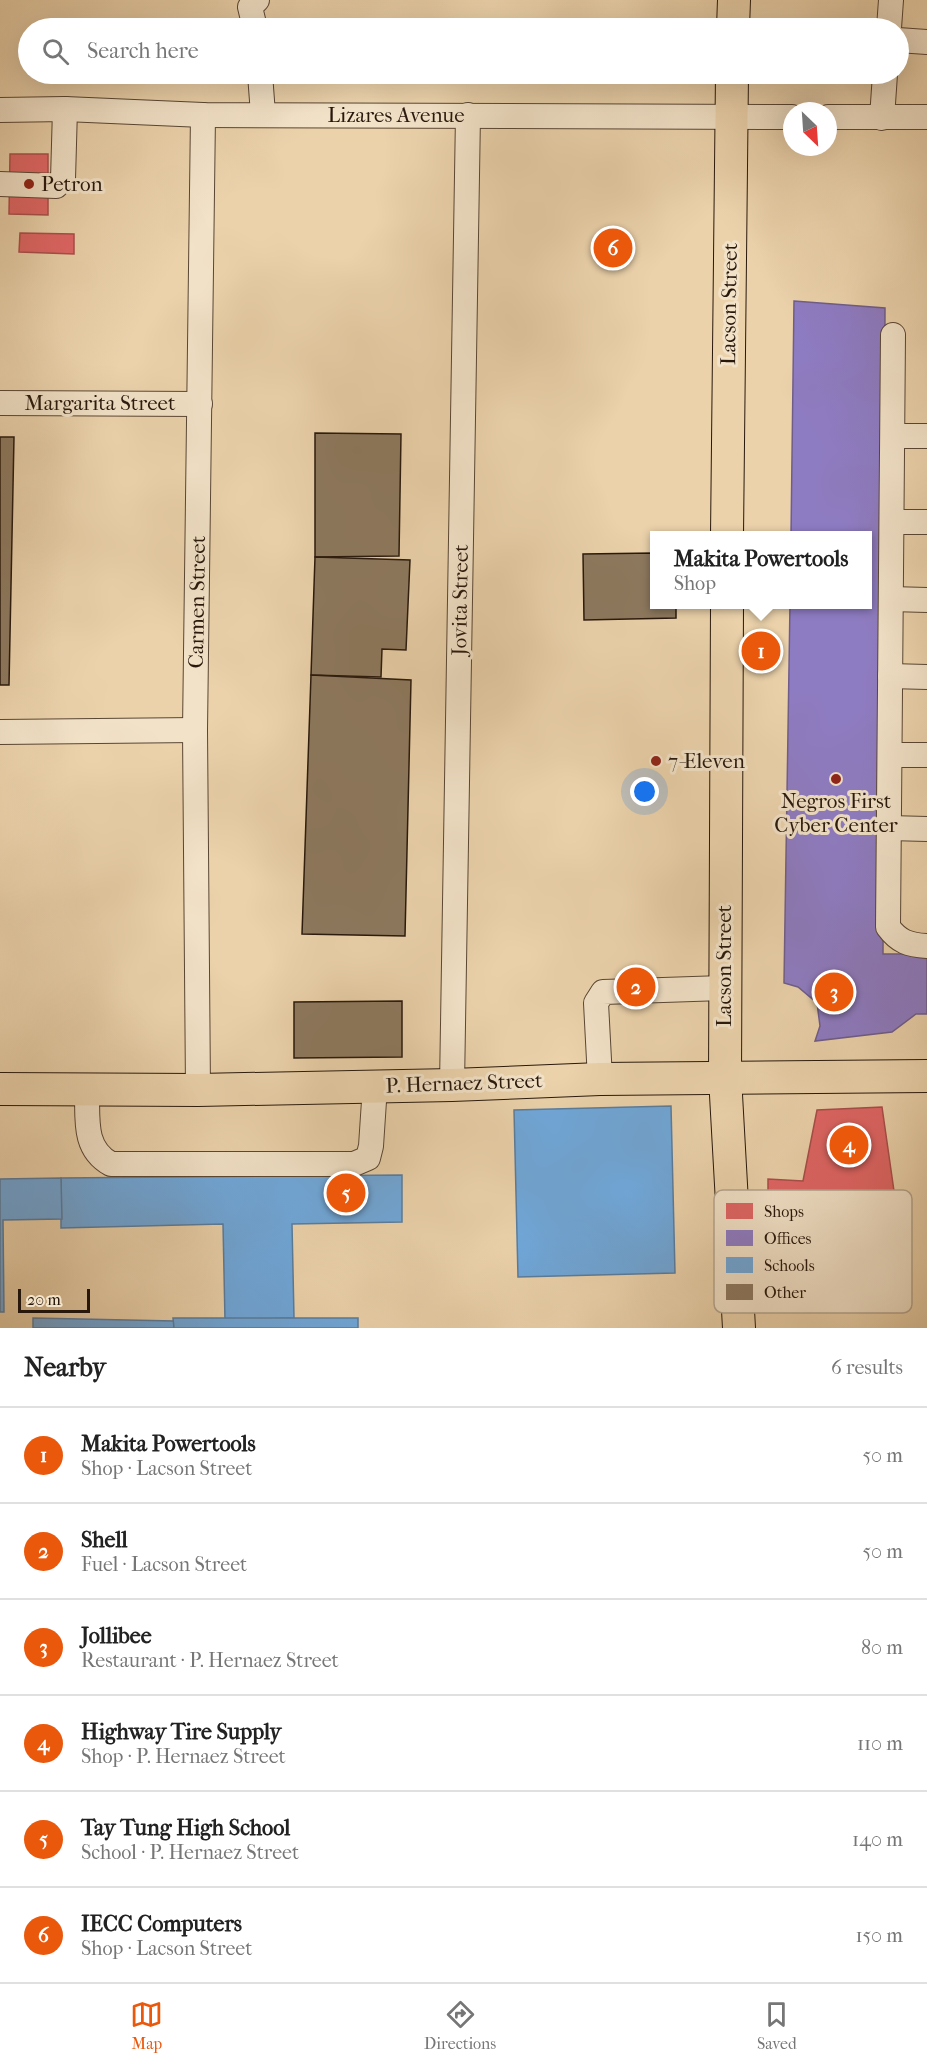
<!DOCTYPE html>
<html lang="en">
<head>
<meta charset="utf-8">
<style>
  :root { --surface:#fff; --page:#f6f6f6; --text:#222; --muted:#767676; --line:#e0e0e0; --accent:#ea580c }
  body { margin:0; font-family:"IM FELL French Canon",serif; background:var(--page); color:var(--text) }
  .compass { position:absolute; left:783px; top:102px; width:54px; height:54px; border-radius:50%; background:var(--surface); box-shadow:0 6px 24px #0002; rotate:155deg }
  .scale { position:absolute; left:18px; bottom:15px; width:72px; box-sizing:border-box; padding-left:6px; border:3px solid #28180c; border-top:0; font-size:16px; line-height:21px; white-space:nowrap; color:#28180c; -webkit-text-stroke:4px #f2e2c8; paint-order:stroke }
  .you { position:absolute; left:645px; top:792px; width:21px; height:21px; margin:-15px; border:4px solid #fff; border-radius:50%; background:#1a73e8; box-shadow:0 0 0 9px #1a73e833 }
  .badge { display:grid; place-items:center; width:39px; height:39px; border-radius:50%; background:var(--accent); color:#fff; font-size:20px; font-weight:700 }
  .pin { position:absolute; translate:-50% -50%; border:3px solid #fff; box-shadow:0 2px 6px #0006 }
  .popup { position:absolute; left:650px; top:531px; width:222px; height:78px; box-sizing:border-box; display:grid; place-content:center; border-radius:0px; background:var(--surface); filter:drop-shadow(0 2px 4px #0005); font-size:20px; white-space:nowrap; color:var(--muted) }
  .popup b { font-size:22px; color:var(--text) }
  .popup::after { content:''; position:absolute; left:50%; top:100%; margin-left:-12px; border:12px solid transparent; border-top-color:var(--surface) }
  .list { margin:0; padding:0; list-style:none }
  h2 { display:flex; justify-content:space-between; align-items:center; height:78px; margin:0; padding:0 24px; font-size:26px }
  h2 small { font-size:20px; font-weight:400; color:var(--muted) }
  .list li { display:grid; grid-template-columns:39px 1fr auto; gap:18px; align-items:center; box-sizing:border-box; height:96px; padding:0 24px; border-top:2px solid var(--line) }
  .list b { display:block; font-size:22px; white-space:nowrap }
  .list p { margin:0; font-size:20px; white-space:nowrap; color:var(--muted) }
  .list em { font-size:20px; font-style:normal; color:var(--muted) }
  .icon { flex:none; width:33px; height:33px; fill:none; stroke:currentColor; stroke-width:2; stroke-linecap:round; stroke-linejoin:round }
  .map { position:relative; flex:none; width:927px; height:1328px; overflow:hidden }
  .search { position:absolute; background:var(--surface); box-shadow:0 6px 24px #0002; left:18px; right:18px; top:18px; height:66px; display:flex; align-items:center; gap:15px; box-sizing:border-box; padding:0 21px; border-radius:33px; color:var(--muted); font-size:22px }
  .sheet { height:654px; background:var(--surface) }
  nav { display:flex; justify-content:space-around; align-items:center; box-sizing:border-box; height:84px; border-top:2px solid var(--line); background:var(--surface); font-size:16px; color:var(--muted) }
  nav a { display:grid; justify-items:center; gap:3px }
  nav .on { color:var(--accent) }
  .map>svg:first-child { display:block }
</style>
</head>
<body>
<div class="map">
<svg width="927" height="1328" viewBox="0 0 927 1328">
  <rect width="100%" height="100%" fill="#ebd2ab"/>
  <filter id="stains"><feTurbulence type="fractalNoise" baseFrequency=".00333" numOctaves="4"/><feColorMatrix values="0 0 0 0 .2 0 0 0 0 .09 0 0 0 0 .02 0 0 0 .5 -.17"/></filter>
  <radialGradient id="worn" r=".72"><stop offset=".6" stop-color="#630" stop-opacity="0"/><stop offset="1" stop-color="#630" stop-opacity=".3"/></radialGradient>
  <g fill="#e06666" stroke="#a94f4b" stroke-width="1.5">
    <polygon points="10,154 48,154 48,215 9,214"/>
    <polygon points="20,233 74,234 74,254 19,252"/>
    <polygon points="882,1107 895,1198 768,1205 768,1179 803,1181 817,1110"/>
  </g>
  <polygon fill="#8e7cc3" stroke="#6f5e8c" stroke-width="1.5" points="794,301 885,308 883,954 927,954 927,1014 916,1014 892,1032 815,1041 820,1026 817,1003 798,987 784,983 790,604 867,604 867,536 791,536"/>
  <g fill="#6fa8dc" stroke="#5a7d9e" stroke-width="1.5">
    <polygon points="671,1106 675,1273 518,1277 514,1110"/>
    <polygon points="402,1175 402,1222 292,1224 294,1318 225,1320 223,1224 61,1228 61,1178"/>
    <polygon points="61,1178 62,1219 3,1220 4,1312 0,1312 0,1179"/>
    <polygon points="33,1318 174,1321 174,1328 33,1328"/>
    <polygon points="173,1318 358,1318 358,1328 174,1328"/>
  </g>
  <g fill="#8d795f" stroke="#28180c" stroke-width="1.5">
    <polygon points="315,433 401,434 399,556 315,557"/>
    <polygon points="0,437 14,437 9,685 0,685"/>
    <polygon points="654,553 654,604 676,604 676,618 584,620 583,554"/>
    <polygon points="315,557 410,560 406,650 382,649 381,677 311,675"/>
    <polygon points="311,675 411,680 405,936 302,934"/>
    <polygon points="402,1001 402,1057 294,1058 294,1002"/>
  </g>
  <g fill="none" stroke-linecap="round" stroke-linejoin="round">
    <defs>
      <g id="minor">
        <polyline points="255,28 250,7 257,0"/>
        <polyline points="889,28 891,0"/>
        <polyline points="898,40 927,42"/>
        <polyline points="260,74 263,114"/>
        <polyline points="0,110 65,109 203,115 792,117"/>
        <polyline points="828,117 927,117"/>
        <polyline points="882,118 885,74"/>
        <polyline points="0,184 56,186 63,179 65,109"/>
        <path d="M 893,335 L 888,927 C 899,942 909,945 927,946"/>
        <polyline points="0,403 200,404"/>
        <polyline points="893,436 927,436"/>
        <polyline points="892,522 927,522"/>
        <polyline points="891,599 927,600"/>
        <polyline points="890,676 927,677"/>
        <polyline points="0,732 195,730"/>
        <polyline points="890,755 927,755"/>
        <polyline points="889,828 927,829"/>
        <polyline points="600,1079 596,1003 603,992 723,988"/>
        <polyline points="452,1085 468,115"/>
        <path d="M 87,1088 C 88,1117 82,1148 111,1164 L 354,1164 L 368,1158 L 371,1146 L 375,1086"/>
        <polyline points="198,1090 195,730 203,115"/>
      </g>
      <g id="major">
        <polyline points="733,28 734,0"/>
        <polyline points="727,536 732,74"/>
        <polyline points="727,604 725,1077 739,1328"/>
        <polyline points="0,1089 198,1090 452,1085 600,1079 927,1076"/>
      </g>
    </defs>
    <use href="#minor" stroke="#594634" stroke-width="26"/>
    <use href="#major" stroke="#28180c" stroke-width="34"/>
    <use href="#minor" stroke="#f2e2c8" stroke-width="24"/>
    <use href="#major" stroke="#ebd2ab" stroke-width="32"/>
  </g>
  <g fill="#8f2418" stroke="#f2e2c8" stroke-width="2">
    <circle cx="29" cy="184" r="6"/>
    <circle cx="656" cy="761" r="6"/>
    <circle cx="836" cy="779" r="6"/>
  </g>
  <g text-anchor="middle" stroke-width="6" stroke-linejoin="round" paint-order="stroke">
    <g font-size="21" fill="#28180c" stroke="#f2e2c8">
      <text x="396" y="122">Lizares Avenue</text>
      <text transform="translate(729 304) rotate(-89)" y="7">Lacson Street</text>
      <text x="100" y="410">Margarita Street</text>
      <text transform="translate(460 600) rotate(-89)" y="7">Jovita Street</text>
      <text transform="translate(197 602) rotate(-89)" y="7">Carmen Street</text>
      <text transform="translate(724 966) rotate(-90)" y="7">Lacson Street</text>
      <text transform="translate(464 1083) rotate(-2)" y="7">P. Hernaez Street</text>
    </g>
    <g font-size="21" fill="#28180c" stroke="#f2e2c8" text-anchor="start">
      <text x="41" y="191">Petron</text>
      <text x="668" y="768">7-Eleven</text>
      <text x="836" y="808" text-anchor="middle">Negros First<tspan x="836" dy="24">Cyber Center</tspan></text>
    </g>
  </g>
  <rect x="714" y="1190" width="198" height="123" rx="9" fill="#f2e2c8" stroke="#b5a590" stroke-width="1.5"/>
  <rect x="726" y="1203" width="27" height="16" fill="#e06666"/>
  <rect x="726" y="1230" width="27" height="16" fill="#8e7cc3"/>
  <rect x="726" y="1257" width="27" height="16" fill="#6fa8dc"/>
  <rect x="726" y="1284" width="27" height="16" fill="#8d795f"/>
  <g font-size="16" fill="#28180c">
    <text x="764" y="1217">Shops</text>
    <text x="764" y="1244">Offices</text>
    <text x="764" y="1271">Schools</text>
    <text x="764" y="1298">Other</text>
  </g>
  <rect width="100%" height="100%" filter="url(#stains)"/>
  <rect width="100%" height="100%" fill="url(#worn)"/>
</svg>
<svg class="compass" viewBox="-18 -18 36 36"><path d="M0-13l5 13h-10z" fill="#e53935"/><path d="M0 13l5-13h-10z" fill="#767676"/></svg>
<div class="scale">20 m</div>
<div class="you"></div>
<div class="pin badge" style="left:761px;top:651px">1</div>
<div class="popup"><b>Makita Powertools</b>Shop</div>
<div class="pin badge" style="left:636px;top:987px">2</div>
<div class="pin badge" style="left:834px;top:992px">3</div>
<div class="pin badge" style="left:849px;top:1145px">4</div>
<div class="pin badge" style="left:346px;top:1193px">5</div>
<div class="pin badge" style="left:613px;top:248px">6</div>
<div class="search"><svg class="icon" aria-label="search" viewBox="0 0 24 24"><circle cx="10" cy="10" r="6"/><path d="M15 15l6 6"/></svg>Search here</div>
</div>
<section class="sheet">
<h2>Nearby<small>6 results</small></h2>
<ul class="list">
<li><span class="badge">1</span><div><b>Makita Powertools</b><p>Shop · Lacson Street</p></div><em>50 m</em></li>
<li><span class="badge">2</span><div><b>Shell</b><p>Fuel · Lacson Street</p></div><em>50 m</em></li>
<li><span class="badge">3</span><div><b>Jollibee</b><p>Restaurant · P. Hernaez Street</p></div><em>80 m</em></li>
<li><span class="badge">4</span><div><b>Highway Tire Supply</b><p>Shop · P. Hernaez Street</p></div><em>110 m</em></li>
<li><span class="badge">5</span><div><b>Tay Tung High School</b><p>School · P. Hernaez Street</p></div><em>140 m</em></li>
<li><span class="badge">6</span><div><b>IECC Computers</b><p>Shop · Lacson Street</p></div><em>150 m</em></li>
</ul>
</section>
<nav>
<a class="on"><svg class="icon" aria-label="map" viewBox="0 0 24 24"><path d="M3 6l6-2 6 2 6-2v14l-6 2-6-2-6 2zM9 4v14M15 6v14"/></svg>Map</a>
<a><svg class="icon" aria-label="directions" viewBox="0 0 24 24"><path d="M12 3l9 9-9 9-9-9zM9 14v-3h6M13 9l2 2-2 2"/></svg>Directions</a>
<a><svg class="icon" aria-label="saved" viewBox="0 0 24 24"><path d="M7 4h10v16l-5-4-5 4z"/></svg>Saved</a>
</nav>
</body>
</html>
